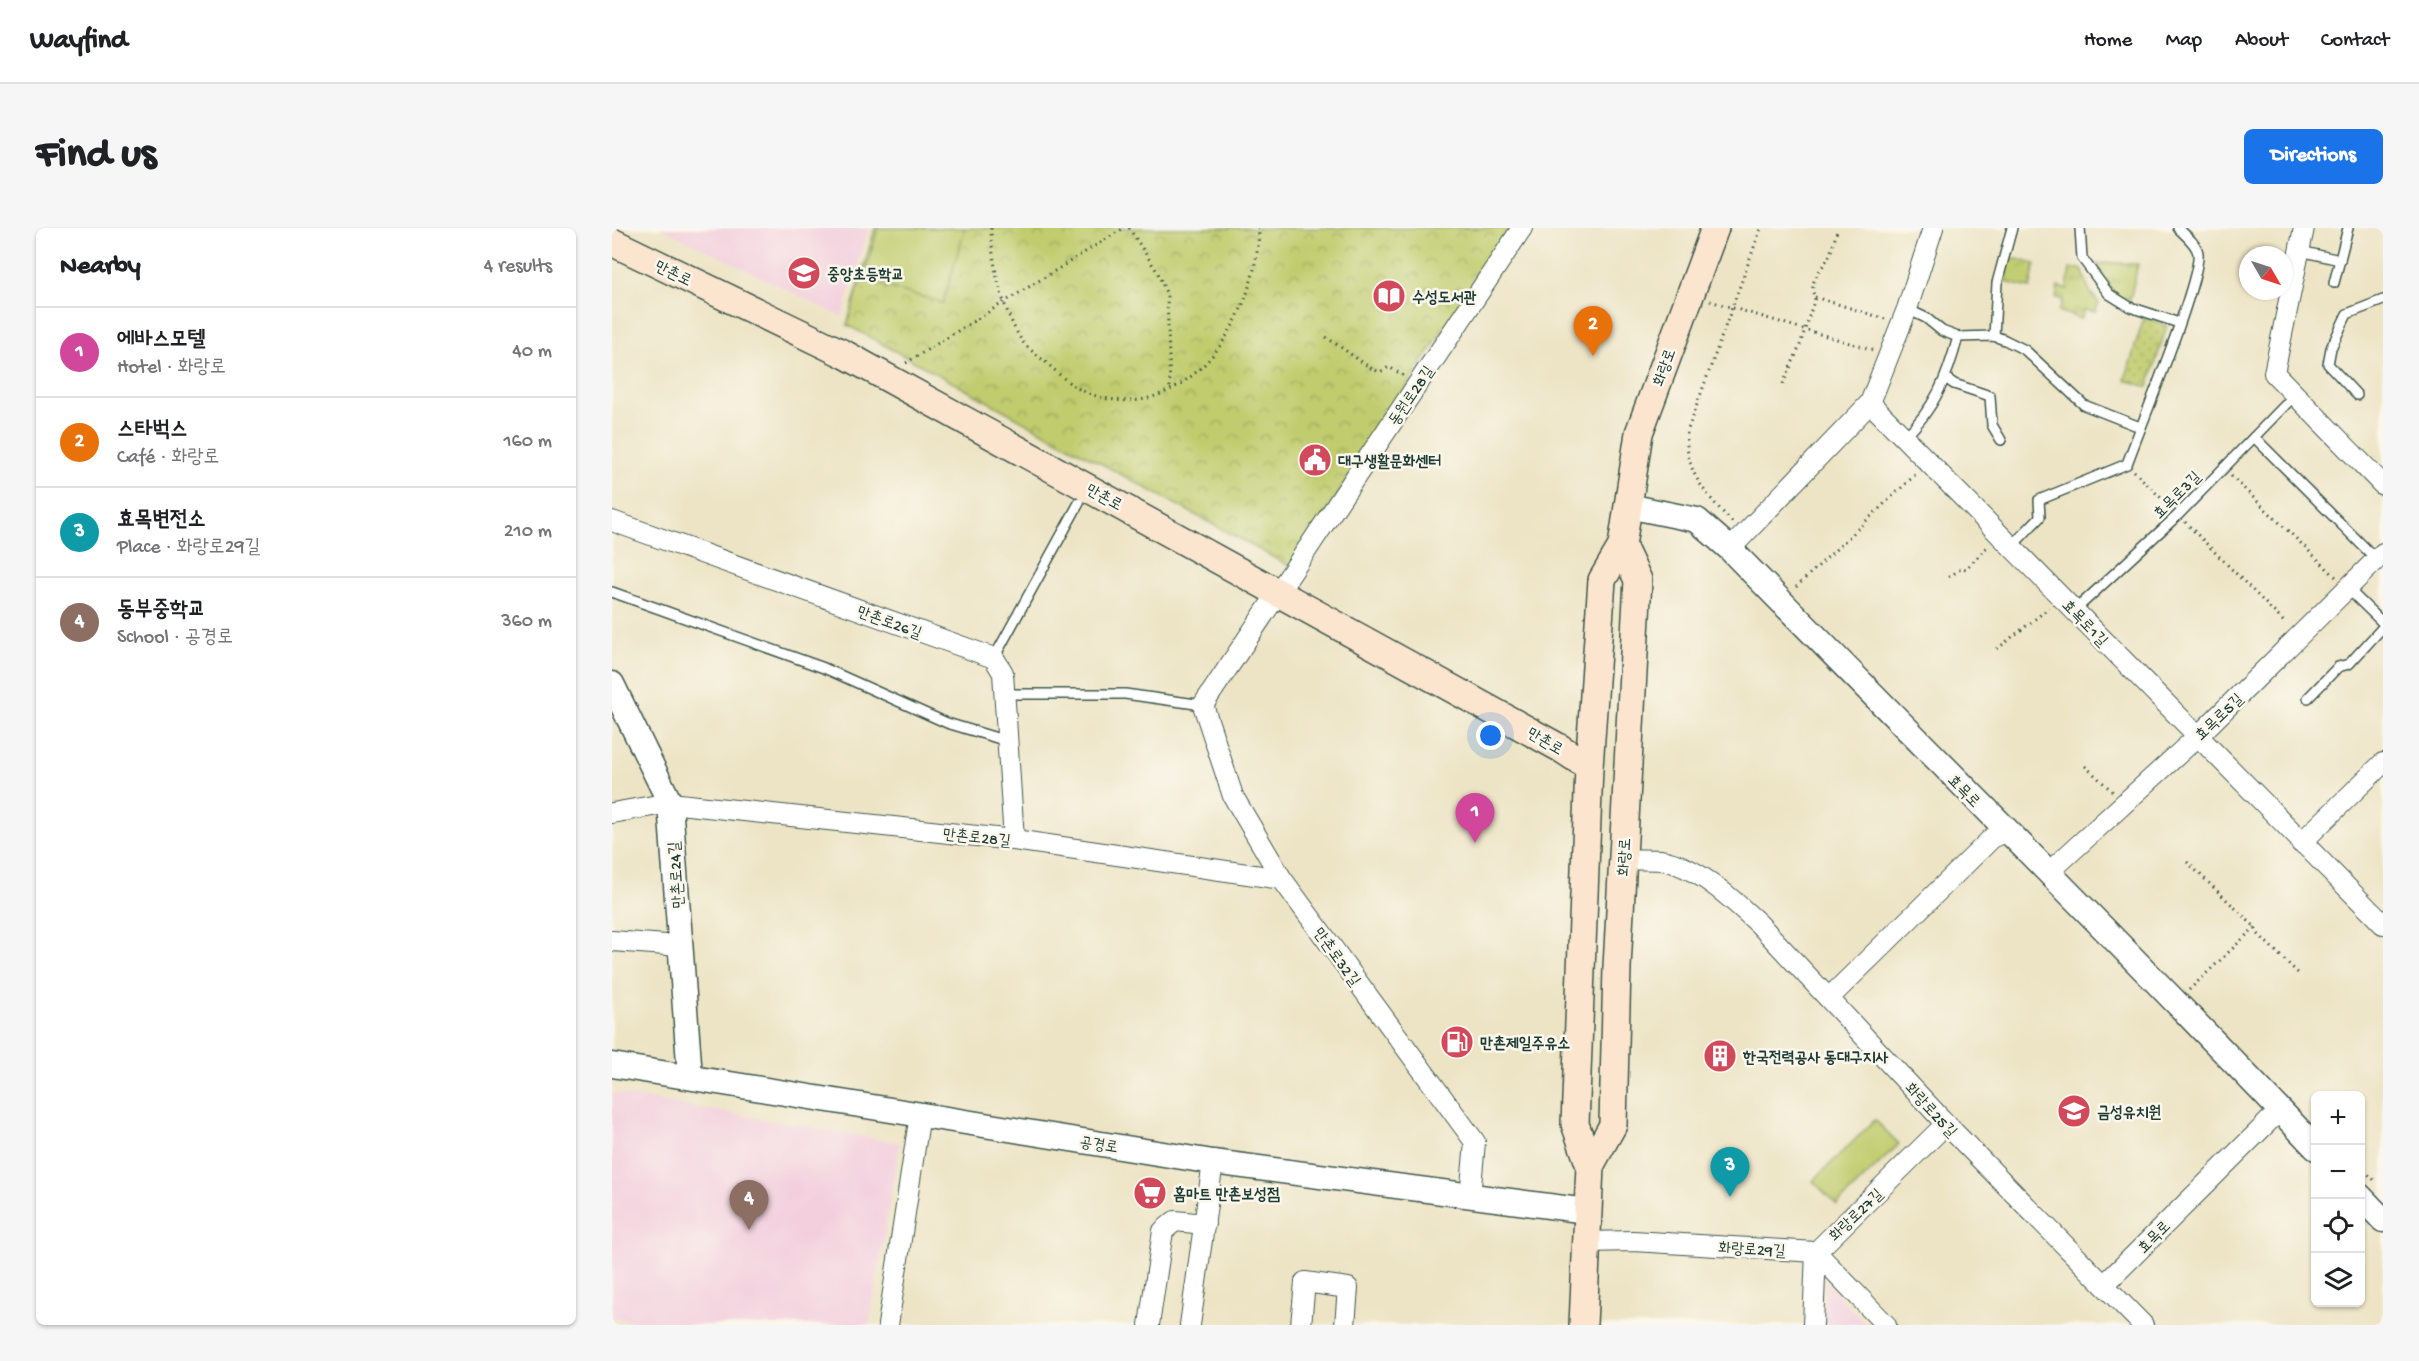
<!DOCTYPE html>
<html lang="en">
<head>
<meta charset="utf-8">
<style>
  :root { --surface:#fff; --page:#f6f6f6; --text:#202124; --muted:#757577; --line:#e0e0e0; --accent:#1a73e8 }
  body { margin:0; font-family:"Gochi Hand","Poor Story",sans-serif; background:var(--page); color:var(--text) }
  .controls { position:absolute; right:18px; bottom:18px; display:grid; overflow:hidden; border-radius:9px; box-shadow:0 2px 4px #0004 }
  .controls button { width:54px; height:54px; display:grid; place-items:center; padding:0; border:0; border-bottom:2px solid var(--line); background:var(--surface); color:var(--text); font:30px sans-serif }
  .compass { position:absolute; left:1627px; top:18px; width:54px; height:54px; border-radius:50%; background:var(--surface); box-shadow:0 2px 4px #0004; rotate:129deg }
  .you { position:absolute; left:879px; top:508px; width:21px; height:21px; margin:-15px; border:4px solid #fff; border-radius:50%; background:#1a73e8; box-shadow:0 0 0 9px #1a73e833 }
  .badge { display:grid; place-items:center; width:39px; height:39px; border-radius:50%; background:var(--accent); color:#fff; font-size:20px; font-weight:700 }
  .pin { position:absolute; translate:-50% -50px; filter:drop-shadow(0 2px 3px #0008) }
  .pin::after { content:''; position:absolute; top:32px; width:21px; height:18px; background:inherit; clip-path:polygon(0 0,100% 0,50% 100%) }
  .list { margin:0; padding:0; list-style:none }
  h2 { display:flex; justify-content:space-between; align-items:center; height:78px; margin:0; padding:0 24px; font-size:26px }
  h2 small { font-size:20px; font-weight:400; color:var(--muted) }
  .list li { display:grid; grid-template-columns:39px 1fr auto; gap:18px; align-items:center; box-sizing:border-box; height:90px; padding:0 24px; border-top:2px solid var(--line) }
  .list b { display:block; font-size:22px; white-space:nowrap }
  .list p { margin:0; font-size:20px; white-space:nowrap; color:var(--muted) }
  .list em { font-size:20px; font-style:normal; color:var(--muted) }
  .icon { flex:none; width:33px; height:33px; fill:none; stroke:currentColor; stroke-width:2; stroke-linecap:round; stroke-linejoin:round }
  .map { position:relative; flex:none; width:1771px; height:1097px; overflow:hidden; border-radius:9px }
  header { display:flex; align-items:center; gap:36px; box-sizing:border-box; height:84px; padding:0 30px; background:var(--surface); border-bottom:2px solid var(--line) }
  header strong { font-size:28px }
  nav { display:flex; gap:33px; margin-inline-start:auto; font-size:21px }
  .intro { display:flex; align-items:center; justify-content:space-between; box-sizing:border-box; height:144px; padding:0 36px }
  h1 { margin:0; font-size:42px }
  .button { padding:15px 27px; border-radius:9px; background:var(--accent); color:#fff; font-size:21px; font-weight:700 }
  main { display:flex; gap:36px; padding:0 36px }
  aside { flex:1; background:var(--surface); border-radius:9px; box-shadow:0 2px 4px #0004 }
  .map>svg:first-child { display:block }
</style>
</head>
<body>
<header>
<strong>Wayfind</strong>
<nav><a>Home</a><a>Map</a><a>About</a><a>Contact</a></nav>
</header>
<div class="intro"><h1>Find us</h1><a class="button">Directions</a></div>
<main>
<aside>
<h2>Nearby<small>4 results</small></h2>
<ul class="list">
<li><span class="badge" style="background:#d1479c">1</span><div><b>에바스모텔</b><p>Hotel · 화랑로</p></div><em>40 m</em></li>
<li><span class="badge" style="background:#e8710a">2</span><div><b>스타벅스</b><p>Café · 화랑로</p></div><em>160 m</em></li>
<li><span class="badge" style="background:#0f9aa8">3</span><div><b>효목변전소</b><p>Place · 화랑로29길</p></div><em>210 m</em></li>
<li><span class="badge" style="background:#8d6e63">4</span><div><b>동부중학교</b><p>School · 공경로</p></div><em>360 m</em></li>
</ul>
</aside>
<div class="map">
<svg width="1771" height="1097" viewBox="0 0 1771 1097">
  <defs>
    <pattern id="grass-tufts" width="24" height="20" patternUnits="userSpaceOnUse" patternTransform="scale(1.5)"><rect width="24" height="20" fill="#c0cc6d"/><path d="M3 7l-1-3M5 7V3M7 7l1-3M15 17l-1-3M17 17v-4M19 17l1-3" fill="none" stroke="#9ba75a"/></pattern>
    <pattern id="park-crowns" width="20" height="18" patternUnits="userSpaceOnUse" patternTransform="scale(1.5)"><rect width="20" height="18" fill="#c0cc6d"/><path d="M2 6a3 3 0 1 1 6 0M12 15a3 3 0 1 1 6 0" fill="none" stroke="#9ba75a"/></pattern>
    <pattern id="garden-dots" width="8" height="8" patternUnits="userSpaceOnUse" patternTransform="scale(1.5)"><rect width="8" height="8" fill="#c0cc6d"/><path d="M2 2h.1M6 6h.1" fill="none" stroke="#9ba75a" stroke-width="1.8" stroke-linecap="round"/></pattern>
  </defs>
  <rect width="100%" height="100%" fill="#fbf7ec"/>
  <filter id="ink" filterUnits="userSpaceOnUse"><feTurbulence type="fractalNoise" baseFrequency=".0167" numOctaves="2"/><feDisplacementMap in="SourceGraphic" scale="12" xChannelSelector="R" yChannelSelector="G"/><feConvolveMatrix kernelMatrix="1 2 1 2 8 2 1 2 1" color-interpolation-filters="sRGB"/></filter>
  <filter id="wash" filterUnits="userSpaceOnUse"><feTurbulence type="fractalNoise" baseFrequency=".008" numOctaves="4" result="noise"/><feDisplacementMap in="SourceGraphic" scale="24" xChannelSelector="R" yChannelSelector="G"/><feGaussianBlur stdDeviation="1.35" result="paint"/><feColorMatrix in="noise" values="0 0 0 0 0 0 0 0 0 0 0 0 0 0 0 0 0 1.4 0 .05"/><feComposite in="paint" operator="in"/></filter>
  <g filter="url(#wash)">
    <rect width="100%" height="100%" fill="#ede4c5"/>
    <g fill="#f3cfde">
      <polygon points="50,0 257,0 230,89"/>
      <polygon points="0,865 288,915 257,1097 41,1097 0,1090"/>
      <polygon points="1213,1053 1255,1097 1211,1097"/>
    </g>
    <g fill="url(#grass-tufts)" stroke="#708450" stroke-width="1.5">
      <polygon points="1398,29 1423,36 1418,60 1393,54"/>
      <polygon points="1501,35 1526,36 1518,72 1503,67 1485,36"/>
      <polygon points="1458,41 1470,41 1477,62 1487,75 1483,84 1473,82 1469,91 1447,83 1451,72 1444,70 1446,59 1455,61"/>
    </g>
    <polygon fill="url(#park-crowns)" stroke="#708450" stroke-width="1.5" points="263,0 897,0 679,339 235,97"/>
    <polygon fill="url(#garden-dots)" stroke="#708450" stroke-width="1.5" points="1532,89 1555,97 1536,159 1513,152"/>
    <g fill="#c0cc6d" stroke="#708450" stroke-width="1.5">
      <polygon points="266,0 353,0 331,75 251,52"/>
      <polygon points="1263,892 1287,916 1225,977 1201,953"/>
    </g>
  </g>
  <g filter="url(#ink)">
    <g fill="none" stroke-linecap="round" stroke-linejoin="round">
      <defs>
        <g id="service">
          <polyline points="1468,0 1470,30 1497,66 1518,79 1567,95"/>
          <polyline points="1688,23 1728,32"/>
          <polyline points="1722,55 1736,0"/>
          <polyline points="1295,81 1314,90 1330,103 1346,109 1382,108 1393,112 1413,122 1472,177 1528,199"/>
          <polyline points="1382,108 1385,55 1400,0"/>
          <polyline points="1335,151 1342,156 1378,168 1380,197 1389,212"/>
          <polyline points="1745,167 1716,136 1719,120 1735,86 1771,72"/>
          <polyline points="1642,209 1765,332"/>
          <path d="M 1292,210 C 1323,180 1335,150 1346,109"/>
          <path d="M 1400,318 L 1428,289 L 1427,272 L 1515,236 C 1527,202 1590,50 1586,25 C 1584,15 1573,7 1566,0"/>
          <polyline points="1736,361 1771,395"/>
          <polyline points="0,364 212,440 335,495 395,513"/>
          <polyline points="1463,382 1566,287 1683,167"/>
          <polyline points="382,430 467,275"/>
          <polyline points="392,466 513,466 591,477"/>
          <polyline points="1696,470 1726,439 1737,436 1771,399"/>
        </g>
        <g id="minor">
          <polyline points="1321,0 1295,81 1258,175 1771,696"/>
          <polyline points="1692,0 1662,145 1771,257"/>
          <polyline points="0,293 382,430 391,445 402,612"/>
          <polyline points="1118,321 1258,175"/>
          <polyline points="0,585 58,575 402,612 670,651"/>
          <polyline points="1689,615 1771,535"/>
          <path d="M 1011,631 C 1023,632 1036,631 1049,632 C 1086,638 1121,672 1147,696 L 1334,896 L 1531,1097"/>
          <polyline points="1436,645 1586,508 1771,325"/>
          <polyline points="0,713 68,718"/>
          <polyline points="1217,770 1380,610 1394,604"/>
          <polyline points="858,969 863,914 670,651 621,568 591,477 910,0"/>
          <polyline points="974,1014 1021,1013 1204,1024 1274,1097"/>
          <polyline points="1492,1057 1658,892 1669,884"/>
          <polyline points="276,1097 308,886"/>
          <polyline points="537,1097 551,1003 563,993 593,996"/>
          <polyline points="578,1097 601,934"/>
          <polyline points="689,1097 693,1054 736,1060 733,1097"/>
          <polyline points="1201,1097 1204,1024 1334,896"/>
        </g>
        <g id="tertiary">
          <path d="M 1016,278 L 1085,292 L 1118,321 C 1313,521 1512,717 1704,920"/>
          <polyline points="0,456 58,575 78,849"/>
          <polyline points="0,837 601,934 975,983"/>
          <polyline points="1748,968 1771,992"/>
        </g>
        <g id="secondary">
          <polyline points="0,14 234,127 948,520 977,539"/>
          <polyline points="978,938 1001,897 1005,739 1026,352 1010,318"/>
          <polyline points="971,1097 978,938 963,896 977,539 990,352 1010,318 1027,205 1103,0"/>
        </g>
      </defs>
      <use href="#service" stroke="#3e564a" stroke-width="12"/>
      <use href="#minor" stroke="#3e564a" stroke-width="22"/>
      <use href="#tertiary" stroke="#3e564a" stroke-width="27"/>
      <use href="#secondary" stroke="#3e564a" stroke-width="30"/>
      <g stroke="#3e564a" stroke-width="3" stroke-dasharray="1.5 4.5" stroke-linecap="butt">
        <path d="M 379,0 C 380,38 390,81 410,113 C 415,120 424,126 431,132 C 441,140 451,151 462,158 C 480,170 512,176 533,171 C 605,154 646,68 647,0"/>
        <polyline points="517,0 546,45 555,67 558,160"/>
        <polyline points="1203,69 1273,91"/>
        <polyline points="1098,73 1261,122"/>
        <polyline points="714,109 760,141 768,144 777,139 792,148"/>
        <polyline points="294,135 512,0"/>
        <path d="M 1171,156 L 1187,120 L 1203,70 C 1195,52 1211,41 1217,28 C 1221,19 1223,9 1226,0"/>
        <polyline points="1522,243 1558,279"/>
        <polyline points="1619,248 1724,349"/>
        <path d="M 1120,294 C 1094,266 1072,244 1075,204 L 1149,0"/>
        <polyline points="1573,294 1674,396"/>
        <polyline points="1337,349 1350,340 1354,341 1376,318"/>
        <polyline points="1184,359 1304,246"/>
        <polyline points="1385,421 1437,380"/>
        <polyline points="1473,538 1501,564"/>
        <polyline points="1575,634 1643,699 1645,705 1689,748"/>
        <polyline points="1577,762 1643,699"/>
        <polyline points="1748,938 1762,952"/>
      </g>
      <use href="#service" stroke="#fff" stroke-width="9"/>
      <use href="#minor" stroke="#fff" stroke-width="20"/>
      <use href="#tertiary" stroke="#fff" stroke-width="24"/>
      <use href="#secondary" stroke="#fbe5cf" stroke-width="27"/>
    </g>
  </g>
  <defs>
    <symbol id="school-disc" viewBox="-11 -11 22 22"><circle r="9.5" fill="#d1495b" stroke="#fbf7ec"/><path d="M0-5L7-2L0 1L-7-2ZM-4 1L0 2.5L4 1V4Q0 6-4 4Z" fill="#fff"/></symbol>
    <symbol id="library-disc" viewBox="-11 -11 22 22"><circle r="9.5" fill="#d1495b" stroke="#fbf7ec"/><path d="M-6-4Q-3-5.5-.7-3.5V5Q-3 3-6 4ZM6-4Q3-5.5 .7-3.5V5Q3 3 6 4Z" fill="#fff"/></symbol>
    <symbol id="civic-disc" viewBox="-11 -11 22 22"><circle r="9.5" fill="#d1495b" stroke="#fbf7ec"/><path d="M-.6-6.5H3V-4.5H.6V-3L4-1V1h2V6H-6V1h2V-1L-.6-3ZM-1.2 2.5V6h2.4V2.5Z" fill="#fff"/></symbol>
    <symbol id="fuel-disc" viewBox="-11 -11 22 22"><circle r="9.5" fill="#d1495b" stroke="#fbf7ec"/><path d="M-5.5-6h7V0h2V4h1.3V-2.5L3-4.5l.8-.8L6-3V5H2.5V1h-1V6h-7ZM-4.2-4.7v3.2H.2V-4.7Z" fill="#fff"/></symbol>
    <symbol id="building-disc" viewBox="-11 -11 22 22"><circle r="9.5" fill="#d1495b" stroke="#fbf7ec"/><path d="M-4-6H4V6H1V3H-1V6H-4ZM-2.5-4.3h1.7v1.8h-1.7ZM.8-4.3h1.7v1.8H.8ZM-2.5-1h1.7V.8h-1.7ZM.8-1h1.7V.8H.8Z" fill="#fff"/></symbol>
    <symbol id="supermarket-disc" viewBox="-11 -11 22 22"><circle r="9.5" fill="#d1495b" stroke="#fbf7ec"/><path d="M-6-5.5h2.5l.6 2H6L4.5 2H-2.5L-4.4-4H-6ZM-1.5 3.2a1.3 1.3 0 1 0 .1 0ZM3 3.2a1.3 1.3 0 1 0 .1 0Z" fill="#fff"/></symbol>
  </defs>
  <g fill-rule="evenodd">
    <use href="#school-disc" x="173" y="26" width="38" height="38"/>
    <use href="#library-disc" x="758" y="49" width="38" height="38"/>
    <use href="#civic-disc" x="684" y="213" width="38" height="38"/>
    <use href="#fuel-disc" x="826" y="795" width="38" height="38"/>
    <use href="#building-disc" x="1089" y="809" width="38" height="38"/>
    <use href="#school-disc" x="1443" y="864" width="38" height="38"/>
    <use href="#supermarket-disc" x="519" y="946" width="38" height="38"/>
  </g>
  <g text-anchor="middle" stroke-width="5" stroke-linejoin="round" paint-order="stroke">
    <g font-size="16" fill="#1f3d34" stroke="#fbf7ec">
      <text transform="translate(62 44) rotate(26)" y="6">만촌로</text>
      <text transform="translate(1051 139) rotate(-70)" y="6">화랑로</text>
      <text transform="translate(798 167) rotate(-56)" y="6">동원로28길</text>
      <text transform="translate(1564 266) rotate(-45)" y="6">효목로3길</text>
      <text transform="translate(493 268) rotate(29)" y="6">만촌로</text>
      <text transform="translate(278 393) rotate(20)" y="6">만촌로26길</text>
      <text transform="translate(1474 394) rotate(46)" y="6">효목로1길</text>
      <text transform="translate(1606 488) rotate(-44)" y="6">효목로5길</text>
      <text transform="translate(934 512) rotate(30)" y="6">만촌로</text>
      <text transform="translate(1353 562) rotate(46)" y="6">효목로</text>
      <text transform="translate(365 608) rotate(6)" y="6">만촌로28길</text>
      <text transform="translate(1011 629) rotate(-87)" y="6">화랑로</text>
      <text transform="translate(63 647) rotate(-94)" y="6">만촌로24길</text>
      <text transform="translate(726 728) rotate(54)" y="6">만촌로32길</text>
      <text transform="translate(1320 881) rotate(47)" y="6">화랑로25길</text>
      <text transform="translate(487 915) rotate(9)" y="6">공경로</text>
      <text transform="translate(1243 986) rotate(-44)" y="6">화랑로27길</text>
      <text transform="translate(1541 1008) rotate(-45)" y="6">효목로</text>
      <text transform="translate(1140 1020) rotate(3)" y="6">화랑로29길</text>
    </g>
    <g font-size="16" font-weight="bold" fill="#1f3d34" stroke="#fbf7ec" text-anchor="start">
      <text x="215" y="51">중앙초등학교</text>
      <text x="800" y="74">수성도서관</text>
      <text x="726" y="238">대구생활문화센터</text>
      <text x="868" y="820">만촌제일주유소</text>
      <text x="1131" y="834">한국전력공사 동대구지사</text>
      <text x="1485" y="889">금성유치원</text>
      <text x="561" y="971">홈마트 만촌보성점</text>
    </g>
  </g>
</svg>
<div class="controls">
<button>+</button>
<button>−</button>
<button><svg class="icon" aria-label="locate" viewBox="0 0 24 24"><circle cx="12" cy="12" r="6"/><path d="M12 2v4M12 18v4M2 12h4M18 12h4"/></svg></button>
<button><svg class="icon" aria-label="layers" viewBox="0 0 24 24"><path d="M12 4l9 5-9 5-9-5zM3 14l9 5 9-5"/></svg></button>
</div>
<svg class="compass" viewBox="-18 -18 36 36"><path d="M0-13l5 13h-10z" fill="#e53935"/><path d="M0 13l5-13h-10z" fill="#757577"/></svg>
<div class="you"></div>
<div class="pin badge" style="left:863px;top:615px;background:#d1479c">1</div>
<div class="pin badge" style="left:981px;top:128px;background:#e8710a">2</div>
<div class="pin badge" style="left:1118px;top:969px;background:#0f9aa8">3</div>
<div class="pin badge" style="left:137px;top:1002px;background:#8d6e63">4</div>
</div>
</main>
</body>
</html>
